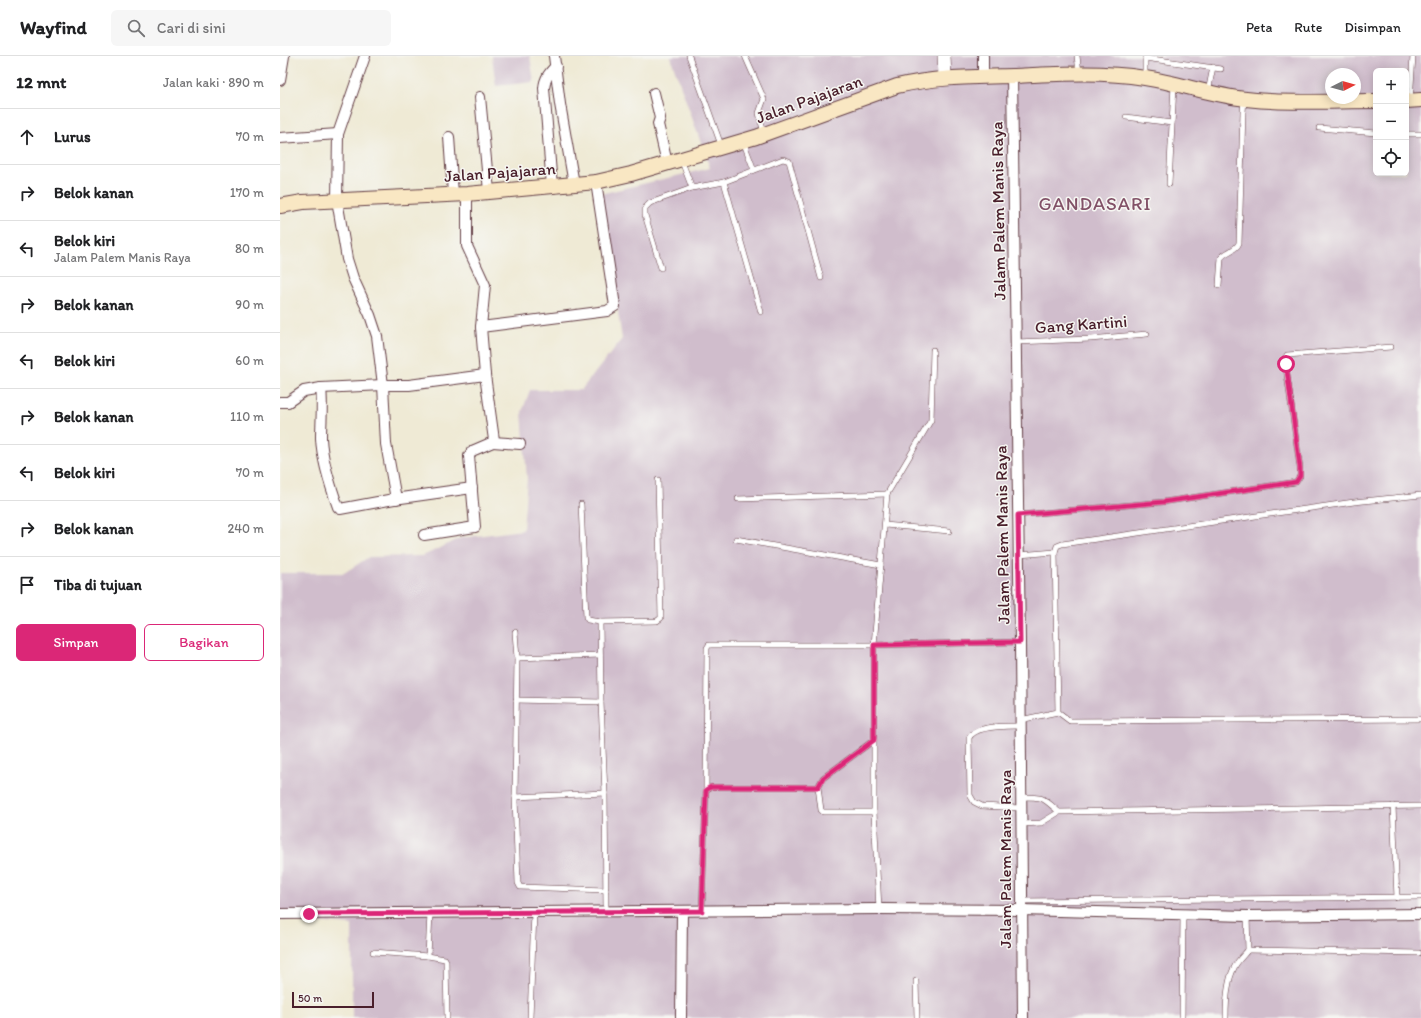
<!DOCTYPE html>
<html lang="id">
<head>
<meta charset="utf-8">
<style>
  :root { --surface:#fff; --page:#f6f6f6; --text:#202124; --muted:#757577; --line:#e0e0e0; --accent:#db2777 }
  body { margin:0; font-family:Itim,sans-serif; background:var(--page); color:var(--text) }
  .controls { position:absolute; right:12px; top:12px; display:grid; overflow:hidden; border-radius:6px; box-shadow:0 2px 10px #0003 }
  .controls button { width:36px; height:36px; display:grid; place-items:center; padding:0; border:0; border-bottom:1px solid var(--line); background:var(--surface); color:var(--text); font:20px sans-serif }
  .compass { position:absolute; left:1045px; top:12px; width:36px; height:36px; border-radius:50%; background:var(--surface); box-shadow:0 2px 10px #0003; rotate:84deg }
  .scale { position:absolute; left:12px; bottom:10px; width:82px; box-sizing:border-box; padding-left:4px; border:2px solid #4a1f2b; border-top:0; font-size:11px; line-height:14px; white-space:nowrap; color:#4a1f2b; -webkit-text-stroke:3px #f6f6f2; paint-order:stroke }
  .stop { position:absolute; width:12px; height:12px; margin:-9px; border:3px solid #db2777; border-radius:50%; background:#fff }
  .stop.end { background:#db2777; border-color:#fff; box-shadow:0 1px 4px #0008 }
  .list { margin:0; padding:0; list-style:none }
  h2 { display:flex; justify-content:space-between; align-items:center; height:52px; margin:0; padding:0 16px; font-size:17px }
  h2 small { font-size:13px; font-weight:400; color:var(--muted) }
  .list li { display:grid; grid-template-columns:26px 1fr auto; gap:12px; align-items:center; box-sizing:border-box; height:56px; padding:0 16px; border-top:1px solid var(--line) }
  .list b { display:block; font-size:15px; white-space:nowrap }
  .list p { margin:0; font-size:13px; white-space:nowrap; color:var(--muted) }
  .list em { font-size:13px; font-style:normal; color:var(--muted) }
  .actions { display:flex; gap:8px; padding:12px 16px }
  .actions a { flex:1; padding:9px 0; border:1px solid var(--accent); border-radius:6px; text-align:center; font-size:14px; color:var(--accent) }
  .actions .main { background:var(--accent); color:#fff }
  .icon { flex:none; width:22px; height:22px; fill:none; stroke:currentColor; stroke-width:2; stroke-linecap:round; stroke-linejoin:round }
  .map { position:relative; flex:none; width:1141px; height:962px; overflow:hidden }
  header { display:flex; align-items:center; gap:24px; box-sizing:border-box; height:56px; padding:0 20px; background:var(--surface); border-bottom:1px solid var(--line) }
  header strong { font-size:19px }
  nav { display:flex; gap:22px; margin-inline-start:auto; font-size:14px }
  .search { width:280px; height:36px; background:var(--page); display:flex; align-items:center; gap:10px; box-sizing:border-box; padding:0 14px; border-radius:6px; color:var(--muted); font-size:15px }
  main { display:flex }
  aside { flex:1; background:var(--surface) }
  .map>svg:first-child { display:block }
</style>
</head>
<body>
<header>
<strong>Wayfind</strong>
<div class="search"><svg class="icon" aria-label="search" viewBox="0 0 24 24"><circle cx="10" cy="10" r="6"/><path d="M15 15l6 6"/></svg>Cari di sini</div>
<nav><a>Peta</a><a>Rute</a><a>Disimpan</a></nav>
</header>
<main>
<aside>
<h2>12 mnt<small>Jalan kaki · 890 m</small></h2>
<ul class="list">
<li><svg class="icon" aria-label="ahead" viewBox="0 0 24 24"><path d="M12 20V5M6 11l6-6 6 6"/></svg><div><b>Lurus</b></div><em>70 m</em></li>
<li><svg class="icon" aria-label="right" viewBox="0 0 24 24"><path d="M7 20v-9h11M14 6l5 5-5 5"/></svg><div><b>Belok kanan</b></div><em>170 m</em></li>
<li><svg class="icon" aria-label="left" viewBox="0 0 24 24"><path d="M17 20v-9H6M10 6l-5 5 5 5"/></svg><div><b>Belok kiri</b><p>Jalam Palem Manis Raya</p></div><em>80 m</em></li>
<li><svg class="icon" aria-label="right" viewBox="0 0 24 24"><path d="M7 20v-9h11M14 6l5 5-5 5"/></svg><div><b>Belok kanan</b></div><em>90 m</em></li>
<li><svg class="icon" aria-label="left" viewBox="0 0 24 24"><path d="M17 20v-9H6M10 6l-5 5 5 5"/></svg><div><b>Belok kiri</b></div><em>60 m</em></li>
<li><svg class="icon" aria-label="right" viewBox="0 0 24 24"><path d="M7 20v-9h11M14 6l5 5-5 5"/></svg><div><b>Belok kanan</b></div><em>110 m</em></li>
<li><svg class="icon" aria-label="left" viewBox="0 0 24 24"><path d="M17 20v-9H6M10 6l-5 5 5 5"/></svg><div><b>Belok kiri</b></div><em>70 m</em></li>
<li><svg class="icon" aria-label="right" viewBox="0 0 24 24"><path d="M7 20v-9h11M14 6l5 5-5 5"/></svg><div><b>Belok kanan</b></div><em>240 m</em></li>
<li><svg class="icon" aria-label="arrive" viewBox="0 0 24 24"><path d="M6 21V4h12l-3 4 3 4H6"/></svg><div><b>Tiba di tujuan</b></div></li>
</ul>
<div class="actions"><a class="main">Simpan</a><a>Bagikan</a></div>
</aside>
<div class="map">
<svg width="1141" height="962" viewBox="0 0 1141 962">
  <rect width="100%" height="100%" fill="#f6f6f2"/>
  <filter id="ink" filterUnits="userSpaceOnUse"><feTurbulence type="fractalNoise" baseFrequency=".025" numOctaves="2"/><feDisplacementMap in="SourceGraphic" scale="8" xChannelSelector="R" yChannelSelector="G"/><feConvolveMatrix kernelMatrix="1 2 1 2 8 2 1 2 1" color-interpolation-filters="sRGB"/></filter>
  <filter id="wash" filterUnits="userSpaceOnUse"><feTurbulence type="fractalNoise" baseFrequency=".012" numOctaves="4" result="noise"/><feDisplacementMap in="SourceGraphic" scale="16" xChannelSelector="R" yChannelSelector="G"/><feGaussianBlur stdDeviation="0.9" result="paint"/><feColorMatrix in="noise" values="0 0 0 0 0 0 0 0 0 0 0 0 0 0 0 0 0 1.4 0 .05"/><feComposite in="paint" operator="in"/></filter>
  <g filter="url(#wash)">
    <rect width="100%" height="100%" fill="#efead5"/>
    <g fill="#d0bdcc" fill-rule="evenodd">
      <polygon points="212,0 250,0 254,26 216,30"/>
      <path d="M 390,0 L 1141,0 L 1141,962 L 72,962 L 72,869 L 0,863 L 0,517 L 64,517 L 89,501 L 143,500 L 181,482 L 243,474 L 247,423 L 242,356 L 250,334 L 301,334 L 342,283 L 320,138 L 430,112 ZM 1096,15 L 1126,15 L 1126,117 L 1096,117 ZM 1051,18 L 1075,18 L 1075,42 L 1051,42 Z"/>
    </g>
  </g>
  <g filter="url(#ink)">
    <g fill="none" stroke-linecap="round" stroke-linejoin="round">
      <defs>
        <g id="service">
          <polyline points="409,0 441,89"/>
          <polyline points="465,0 484,43 479,57 484,78"/>
          <polyline points="797,0 799,16"/>
          <polyline points="865,2 941,13"/>
          <polyline points="865,21 865,1"/>
          <polyline points="928,36 933,11"/>
          <polyline points="1130,44 1133,0"/>
          <polyline points="846,61 892,67"/>
          <polyline points="1039,72 1096,77"/>
          <polyline points="1126,78 1141,78"/>
          <polyline points="463,85 474,114"/>
          <polyline points="401,103 412,132"/>
          <polyline points="444,126 481,256"/>
          <polyline points="889,128 894,29"/>
          <polyline points="381,212 365,159 365,152 370,147 412,132 444,126 503,103 509,105 541,222"/>
          <path d="M 939,229 L 941,202 C 946,195 956,195 959,187 L 963,56 L 964,44"/>
          <polyline points="736,286 810,283 867,278"/>
          <polyline points="1141,439 1074,446 782,488 777,490 775,496 778,656 790,665 1141,663"/>
          <polyline points="458,443 607,438"/>
          <polyline points="301,448 306,561 308,564 320,566"/>
          <polyline points="738,459 883,446 1016,426 1020,420 1020,412 1005,304 1007,299 1111,291"/>
          <polyline points="605,469 669,475"/>
          <polyline points="456,483 601,509"/>
          <polyline points="739,499 775,496"/>
          <polyline points="235,576 237,602 235,741 238,827 240,831 326,834"/>
          <polyline points="237,602 320,599"/>
          <polyline points="236,644 321,646"/>
          <polyline points="740,664 778,656"/>
          <path d="M 740,670 C 728,670 695,669 689,682 L 690,739 L 694,746 L 702,750 L 741,752"/>
          <polyline points="538,731 541,754 543,756 594,756"/>
          <polyline points="426,734 427,592 429,589 594,589 740,586"/>
          <polyline points="235,741 325,737"/>
          <path d="M 741,741 C 764,741 762,741 779,756"/>
          <polyline points="1113,750 1117,842"/>
          <polyline points="741,768 761,767 779,756 1141,750"/>
          <polyline points="742,845 1141,841"/>
          <polyline points="599,853 594,756 594,589 607,438 651,364 653,294"/>
          <polyline points="326,855 325,737 321,646 320,566 377,565 381,562 378,424"/>
          <polyline points="422,855 426,734 431,731 538,731 543,722 594,684"/>
          <polyline points="967,860 968,894 1139,897"/>
          <polyline points="93,896 148,900 165,903 166,905 167,962"/>
          <polyline points="148,900 150,857"/>
          <polyline points="636,925 637,962"/>
          <polyline points="250,962 254,856"/>
          <polyline points="902,962 903,858"/>
          <path d="M 946,962 C 946,948 947,925 954,912 C 957,905 963,900 968,894"/>
        </g>
        <g id="minor">
          <polyline points="85,0 58,78 57,144 67,203 73,222 90,259 97,280 103,329 106,388 116,443"/>
          <polyline points="274,0 280,48 294,128"/>
          <polyline points="703,0 703,20"/>
          <polyline points="732,20 740,586 743,962"/>
          <polyline points="0,24 4,0"/>
          <polyline points="374,37 380,62 378,68 387,107"/>
          <polyline points="200,41 209,135"/>
          <polyline points="169,81 173,138"/>
          <polyline points="0,82 58,78"/>
          <path d="M 272,130 L 264,32 C 265,22 269,17 276,10"/>
          <polyline points="187,138 187,190 205,229 201,271"/>
          <path d="M 41,332 C 43,349 41,365 41,382 C 42,405 50,429 58,451 L 60,453 L 114,443 L 192,432"/>
          <polyline points="0,346 8,346 24,335 41,332 103,329 129,329 205,319"/>
          <polyline points="213,386 240,388"/>
          <polyline points="144,479 195,471 189,400 192,395 213,386 214,384 205,319 201,271 327,255 335,250 316,126"/>
          <polyline points="0,858 599,853 741,854 967,860 1141,858"/>
          <polyline points="401,962 402,855"/>
        </g>
        <polyline id="tertiary" points="664,0 665,22"/>
        <g id="secondary">
          <polyline points="1126,45 1141,44"/>
          <path d="M 0,150 L 23,146 L 187,138 L 316,126 L 351,118 L 476,81 L 617,30 C 655,21 693,21 732,20 C 776,18 820,15 865,22 C 899,27 931,39 966,43 C 1009,48 1053,45 1096,45"/>
        </g>
      </defs>
      <use href="#service" stroke="#633d44" stroke-width="6"/>
      <use href="#minor" stroke="#633d44" stroke-width="12"/>
      <use href="#tertiary" stroke="#633d44" stroke-width="14"/>
      <use href="#secondary" stroke="#633d44" stroke-width="16"/>
      <use href="#service" stroke="#fff" stroke-width="5"/>
      <use href="#minor" stroke="#fff" stroke-width="10"/>
      <use href="#tertiary" stroke="#fff" stroke-width="13"/>
      <use href="#secondary" stroke="#f9e7c3" stroke-width="14"/>
    </g>
  </g>
  <g fill="none" stroke-linecap="round" stroke-linejoin="round" filter="url(#ink)">
    <polyline stroke="#db2777" stroke-width="5" points="29,858 422,855 426,734 431,731 538,731 543,722 594,684 594,589 740,586 738,459 883,446 1016,426 1020,420 1020,412 1006,308"/>
  </g>
  <g text-anchor="middle" stroke-width="3" stroke-linejoin="round" paint-order="stroke">
    <g font-size="17" fill="#4a1f2b" stroke="#f6f6f2">
      <text transform="translate(529 43) rotate(-20)" y="6">Jalan Pajajaran</text>
      <text transform="translate(220 116) rotate(-4)" y="6">Jalan Pajajaran</text>
      <text transform="translate(718 155) rotate(-91)" y="6">Jalam Palem Manis Raya</text>
      <text transform="translate(801 268) rotate(-4)" y="6">Gang Kartini</text>
      <text transform="translate(722 479) rotate(-91)" y="6">Jalam Palem Manis Raya</text>
      <text transform="translate(725 803) rotate(-90)" y="6">Jalam Palem Manis Raya</text>
    </g>
    <g font-size="19" letter-spacing="1" fill="#825167" stroke="#f6f6f2">
      <text x="815" y="154">GANDASARI</text>
    </g>
  </g>
</svg>
<div class="controls">
<button>+</button>
<button>−</button>
<button><svg class="icon" aria-label="locate" viewBox="0 0 24 24"><circle cx="12" cy="12" r="6"/><path d="M12 2v4M12 18v4M2 12h4M18 12h4"/></svg></button>
</div>
<svg class="compass" viewBox="-18 -18 36 36"><path d="M0-13l5 13h-10z" fill="#e53935"/><path d="M0 13l5-13h-10z" fill="#757577"/></svg>
<div class="scale">50 m</div>
<div class="stop" style="left:1006px;top:308px"></div>
<div class="stop end" style="left:29px;top:858px"></div>
</div>
</main>
</body>
</html>
